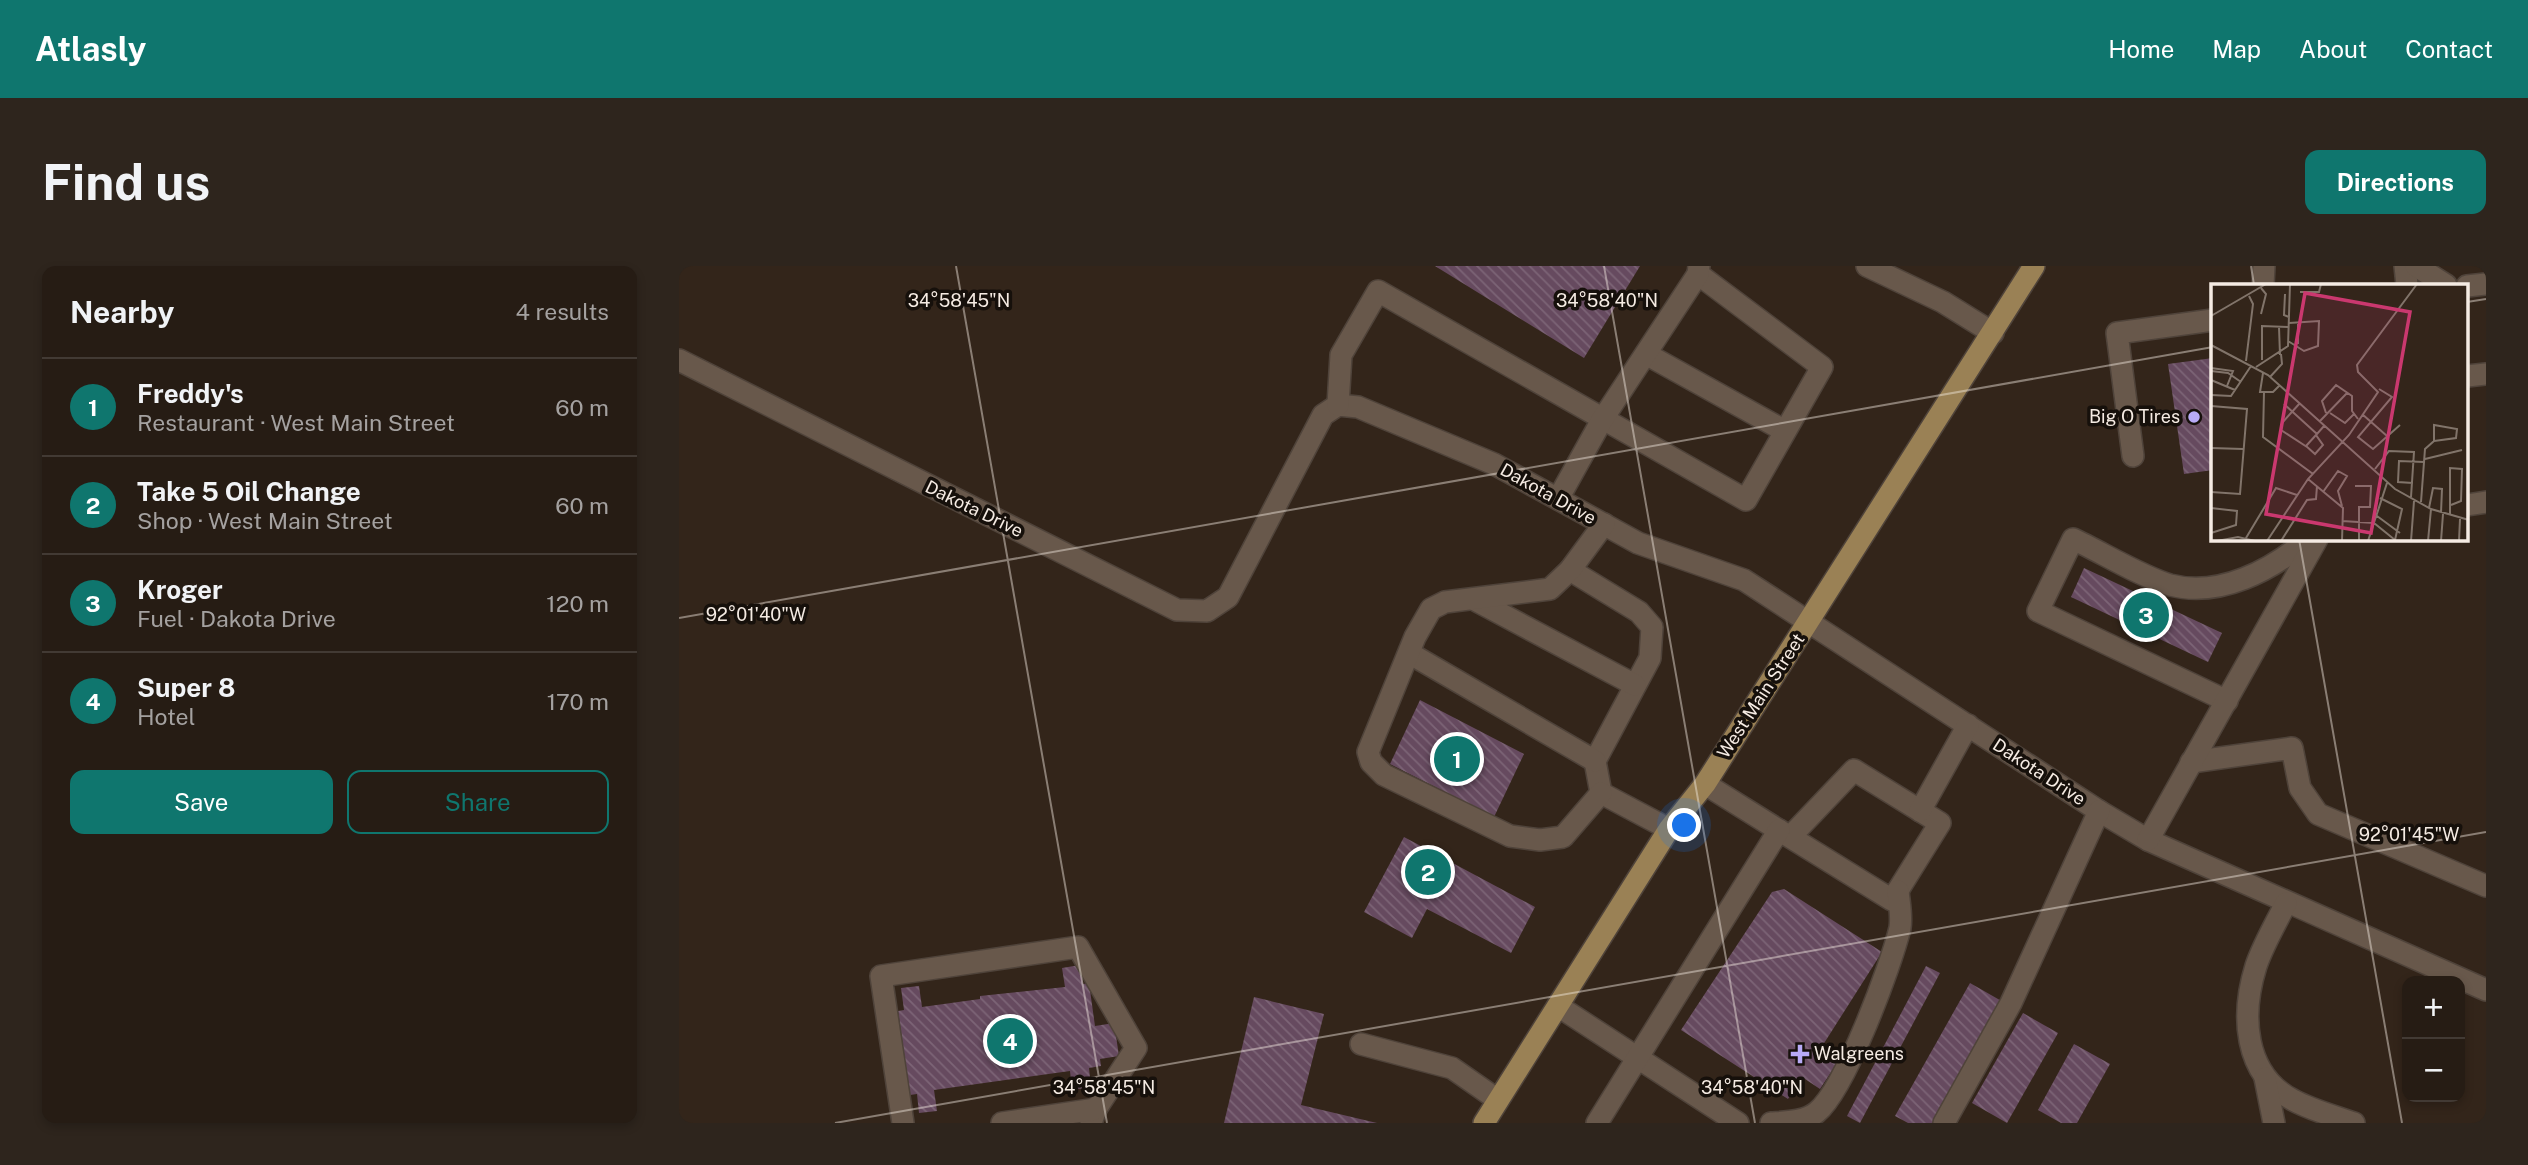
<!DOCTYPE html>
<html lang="en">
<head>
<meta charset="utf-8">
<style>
  :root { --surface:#261c14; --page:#2e251d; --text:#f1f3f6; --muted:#a4a1a0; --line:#423a34; --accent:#0f766e }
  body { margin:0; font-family:"Public Sans",sans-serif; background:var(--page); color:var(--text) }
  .controls { position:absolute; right:21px; bottom:21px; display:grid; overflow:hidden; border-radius:14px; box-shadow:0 4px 10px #0003 }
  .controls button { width:63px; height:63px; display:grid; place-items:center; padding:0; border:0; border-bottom:2px solid var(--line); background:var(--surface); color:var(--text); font:35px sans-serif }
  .you { position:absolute; left:1006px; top:560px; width:24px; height:24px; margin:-18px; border:5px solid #fff; border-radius:50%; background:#1a73e8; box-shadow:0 0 0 10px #1a73e833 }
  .badge { display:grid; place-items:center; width:46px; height:46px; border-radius:50%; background:var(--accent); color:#fff; font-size:23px; font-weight:700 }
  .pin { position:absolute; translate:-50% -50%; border:4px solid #fff; box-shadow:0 2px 7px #0006 }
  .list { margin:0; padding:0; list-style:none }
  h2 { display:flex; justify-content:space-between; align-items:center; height:91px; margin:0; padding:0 28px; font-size:30px }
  h2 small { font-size:23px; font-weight:400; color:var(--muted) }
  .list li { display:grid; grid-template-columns:46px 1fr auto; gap:21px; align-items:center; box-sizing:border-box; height:98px; padding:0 28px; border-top:2px solid var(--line) }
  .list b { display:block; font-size:26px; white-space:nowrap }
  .list p { margin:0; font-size:23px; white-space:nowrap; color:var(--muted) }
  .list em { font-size:23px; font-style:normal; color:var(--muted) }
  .actions { display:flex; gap:14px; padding:21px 28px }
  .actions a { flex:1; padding:16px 0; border:2px solid var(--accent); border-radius:14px; text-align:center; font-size:24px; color:var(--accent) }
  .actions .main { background:var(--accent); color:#fff }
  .map { position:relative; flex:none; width:1807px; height:857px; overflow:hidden; border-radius:14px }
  header { display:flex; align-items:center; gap:42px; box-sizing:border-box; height:98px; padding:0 35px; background:var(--accent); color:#fff }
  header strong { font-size:33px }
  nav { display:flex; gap:38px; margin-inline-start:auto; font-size:24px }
  .intro { display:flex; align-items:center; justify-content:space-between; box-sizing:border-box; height:168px; padding:0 42px }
  h1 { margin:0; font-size:49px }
  .button { padding:18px 32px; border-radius:14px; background:var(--accent); color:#fff; font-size:24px; font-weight:700 }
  main { display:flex; gap:42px; padding:0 42px }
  aside { flex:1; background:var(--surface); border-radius:14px; box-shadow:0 4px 10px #0003 }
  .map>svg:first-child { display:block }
</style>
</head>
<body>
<header>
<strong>Atlasly</strong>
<nav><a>Home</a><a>Map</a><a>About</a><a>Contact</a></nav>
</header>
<div class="intro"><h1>Find us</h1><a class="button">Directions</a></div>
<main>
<aside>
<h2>Nearby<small>4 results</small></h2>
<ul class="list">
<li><span class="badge">1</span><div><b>Freddy's</b><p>Restaurant · West Main Street</p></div><em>60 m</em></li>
<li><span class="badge">2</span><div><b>Take 5 Oil Change</b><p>Shop · West Main Street</p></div><em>60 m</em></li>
<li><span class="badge">3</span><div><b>Kroger</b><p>Fuel · Dakota Drive</p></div><em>120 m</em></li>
<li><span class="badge">4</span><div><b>Super 8</b><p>Hotel</p></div><em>170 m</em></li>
</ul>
<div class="actions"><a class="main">Save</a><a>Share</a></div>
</aside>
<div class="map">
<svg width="1807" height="857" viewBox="0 0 1807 857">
  <defs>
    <pattern id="building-back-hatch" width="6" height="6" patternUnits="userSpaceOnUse" patternTransform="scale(1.75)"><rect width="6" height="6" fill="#664a5f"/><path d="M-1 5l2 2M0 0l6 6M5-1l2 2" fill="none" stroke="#7c6476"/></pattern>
  </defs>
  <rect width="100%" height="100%" fill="#33251a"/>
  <g fill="url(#building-back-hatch)">
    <polygon points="756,0 961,0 905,92"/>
    <polygon points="1534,92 1534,204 1505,208 1489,98"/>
    <polygon points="1405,302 1543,367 1529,396 1392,331"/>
    <polygon points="741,434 845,488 815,551 711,498"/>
    <polygon points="725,571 856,641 832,687 748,643 733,672 685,646"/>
    <polygon points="1105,623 1203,686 1142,782 1160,794 1141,823 1123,811 1109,833 1002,764 1093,626"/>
    <polygon points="401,699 404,718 410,717 416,760 435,757 440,790 421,793 422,800 410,802 412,821 393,824 391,805 255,824 258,845 240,847 238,828 231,829 219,745 225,744 222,722 240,720 243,741 301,733 301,730 386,721 383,702"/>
    <polygon points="1247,700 1261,707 1181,857 1168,850"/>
    <polygon points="1291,717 1326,737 1258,857 1229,857 1216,850"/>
    <polygon points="575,731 645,748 622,839 698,857 545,857"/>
    <polygon points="1344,747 1379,767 1328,857 1293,837"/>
    <polygon points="1395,778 1431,798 1398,857 1382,857 1359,844"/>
  </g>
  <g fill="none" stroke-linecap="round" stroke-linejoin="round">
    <defs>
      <g id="minor">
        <polyline points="1188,0 1264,36 1314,67"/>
        <polyline points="1726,0 1728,19"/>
        <polyline points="1737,0 1767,19"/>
        <polyline points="1584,19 1585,0"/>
        <polyline points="1788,20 1807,18"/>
        <polyline points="967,88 1106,165"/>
        <polyline points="0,94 498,344 528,345 549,331 644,149 659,139 679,141 815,198 959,277 1065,314 1420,545 1469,574 1807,724"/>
        <polyline points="1788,110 1807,108"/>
        <polyline points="659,139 662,89 699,25 1067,234 1143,101 1019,8 1020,0"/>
        <polyline points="1454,190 1438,67 1534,54"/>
        <polyline points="879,233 923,154 1019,8"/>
        <polyline points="1788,239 1807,236"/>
        <polyline points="891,304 960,346 973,361 971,392 916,495 922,527 990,563"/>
        <polyline points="794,333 956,419"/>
        <polyline points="730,387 916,495"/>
        <path d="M 1548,435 L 1359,345 L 1394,273 C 1422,286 1463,311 1491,319 C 1541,332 1593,304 1629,273"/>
        <polyline points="1512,496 1613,482 1621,522 1639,548 1807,620"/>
        <polyline points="1026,518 1111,571 1175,504 1261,557 1213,634 1111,571"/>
        <polyline points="922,527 884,571 861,574 831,570 705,509 692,496 689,486 736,371 752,343 766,336 871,323 891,304 925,258"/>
        <polyline points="1241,545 1289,459"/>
        <polyline points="1469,574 1638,273"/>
        <path d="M 1607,637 C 1597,657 1584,679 1577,700 C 1562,748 1564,808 1614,834 C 1632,844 1655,850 1675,857"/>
        <polyline points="879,740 1059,857"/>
        <polyline points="682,778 773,802 819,834"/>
        <polyline points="1586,812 1595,857"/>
        <polyline points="224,857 202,710 399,681 457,782 417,843 412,857"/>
        <polyline points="323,857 417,843"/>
        <polyline points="918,857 1100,564"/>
        <path d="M 1092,857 C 1106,856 1126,856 1138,846 C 1166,823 1212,700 1221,662 C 1223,650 1220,636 1219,625"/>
        <polyline points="1265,857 1332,737 1420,545"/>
      </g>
      <polyline id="major" points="805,857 990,563 1026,518 1355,0"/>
    </defs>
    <use href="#minor" stroke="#4f433a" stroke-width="24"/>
    <use href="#major" stroke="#4f433a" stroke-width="24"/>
    <use href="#minor" stroke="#68584b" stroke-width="21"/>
    <use href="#major" stroke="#9a8155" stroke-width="21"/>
  </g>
  <path fill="none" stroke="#f5ebe3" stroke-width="2" stroke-opacity="0.45" d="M 277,0 L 428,857M 925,0 L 1076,857M 1572,0 L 1575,19M 1788,36 L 1807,33M 1620,273 L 1723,857M 0,352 L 1534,81M 156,857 L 1807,566"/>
  <g fill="#b8abf7" stroke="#16100b" stroke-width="2.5">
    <circle cx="1515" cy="151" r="7"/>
    <path d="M1117.5 777.5h7v7h7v7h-7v7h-7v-7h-7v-7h7z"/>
  </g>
  <g text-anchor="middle" stroke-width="7" stroke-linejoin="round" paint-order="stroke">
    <g font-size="18" fill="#f5ebe3" stroke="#16100b" text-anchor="end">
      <text x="1501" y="157">Big O Tires</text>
      <text x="1135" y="794" text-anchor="start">Walgreens</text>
    </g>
    <g font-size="18" fill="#f5ebe3" stroke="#16100b">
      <text transform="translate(869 228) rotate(29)" y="6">Dakota Drive</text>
      <text transform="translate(295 243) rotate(26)" y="6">Dakota Drive</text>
      <text transform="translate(1082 430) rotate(-57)" y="6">West Main Street</text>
      <text transform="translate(1360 506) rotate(33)" y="6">Dakota Drive</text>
    </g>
  </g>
  <g transform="translate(1532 18)">
    <rect width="257" height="257" fill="#33251a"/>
    <path fill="none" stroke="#81746a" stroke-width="2" d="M 89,8 L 108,8 L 110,0M 74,10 L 73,31 L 78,33M 50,30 L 55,10 L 50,4M 0,32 L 55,0M 68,43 L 69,71M 77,57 L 93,67 L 107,62 L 108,37 L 78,39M 87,60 L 87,38M 0,61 L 57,91 L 184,205 L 220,225 L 258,236M 51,76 L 51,42 L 78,43M 35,77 L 42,20 L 38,12M 45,83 L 77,62 L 79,0M 0,84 L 22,87 L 16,102M 0,87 L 17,89 L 30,98M 52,89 L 49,108 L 62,108 L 69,101M 59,93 L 71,80 L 70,70M 0,96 L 24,106M 168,105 L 181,113 L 147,153 L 162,165 L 189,141M 53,108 L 52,153 L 102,190M 0,111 L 20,112 L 40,82M 89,119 L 71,139 L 70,146 L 96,163M 73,120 L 106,150M 0,122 L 36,125 L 29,210 L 0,208M 115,129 L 111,117 L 125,101 L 141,112 L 141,127 L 147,135M 119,129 L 134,139 L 143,130M 151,130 L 176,152M 109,137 L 136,109M 105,151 L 95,162 L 104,170 L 112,161 L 105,151 L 113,142M 0,164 L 32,165M 214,175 L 251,166M 164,185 L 178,167 L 203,168 L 200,213M 97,195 L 132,224 L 131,257M 202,199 L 187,198 L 188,177 L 213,178M 144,202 L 160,202 L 159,223 L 148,223 L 148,257M 112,208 L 127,187 L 136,192 L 127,207 L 131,222M 210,218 L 214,165 L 223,157 L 223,141 L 246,145 L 245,154 L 223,157M 0,224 L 26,227 L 25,241 L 0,249M 218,224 L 222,204 L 231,205 L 230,229M 239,230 L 239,184 L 251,185 L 250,217 L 240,221M 166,232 L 189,249M 131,237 L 163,239 L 184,256 L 191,225 L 169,214M 35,254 L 65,204 L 86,211M 6,257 L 27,253 L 44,257M 56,257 L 97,195 L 138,151 L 167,108 L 147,88 L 146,81 L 206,0M 70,257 L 96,216 L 105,215 L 106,202M 157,257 L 176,199M 200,257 L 203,217M 217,257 L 220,225M 230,257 L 232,230M 248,257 L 249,235"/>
    <path fill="#ca386f" fill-opacity="0.15" stroke="#ca386f" stroke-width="3.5" d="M 94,9 L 199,28 L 160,249 L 55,230 Z"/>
    <rect width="257" height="257" fill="none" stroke="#f5ebe3" stroke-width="3.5"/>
  </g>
  <g font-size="18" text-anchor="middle" fill="#f5ebe3" stroke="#16100b" stroke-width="7" stroke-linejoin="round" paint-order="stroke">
    <text x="280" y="41">34°58'45"N</text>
    <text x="928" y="41">34°58'40"N</text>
    <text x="77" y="355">92°01'40"W</text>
    <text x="1730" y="575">92°01'45"W</text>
    <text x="425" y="828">34°58'45"N</text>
    <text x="1073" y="828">34°58'40"N</text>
  </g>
</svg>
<div class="controls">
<button>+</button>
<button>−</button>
</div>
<div class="you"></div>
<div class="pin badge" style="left:778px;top:493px">1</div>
<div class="pin badge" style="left:749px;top:606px">2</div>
<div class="pin badge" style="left:1467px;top:349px">3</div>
<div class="pin badge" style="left:331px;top:775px">4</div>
</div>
</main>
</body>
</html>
